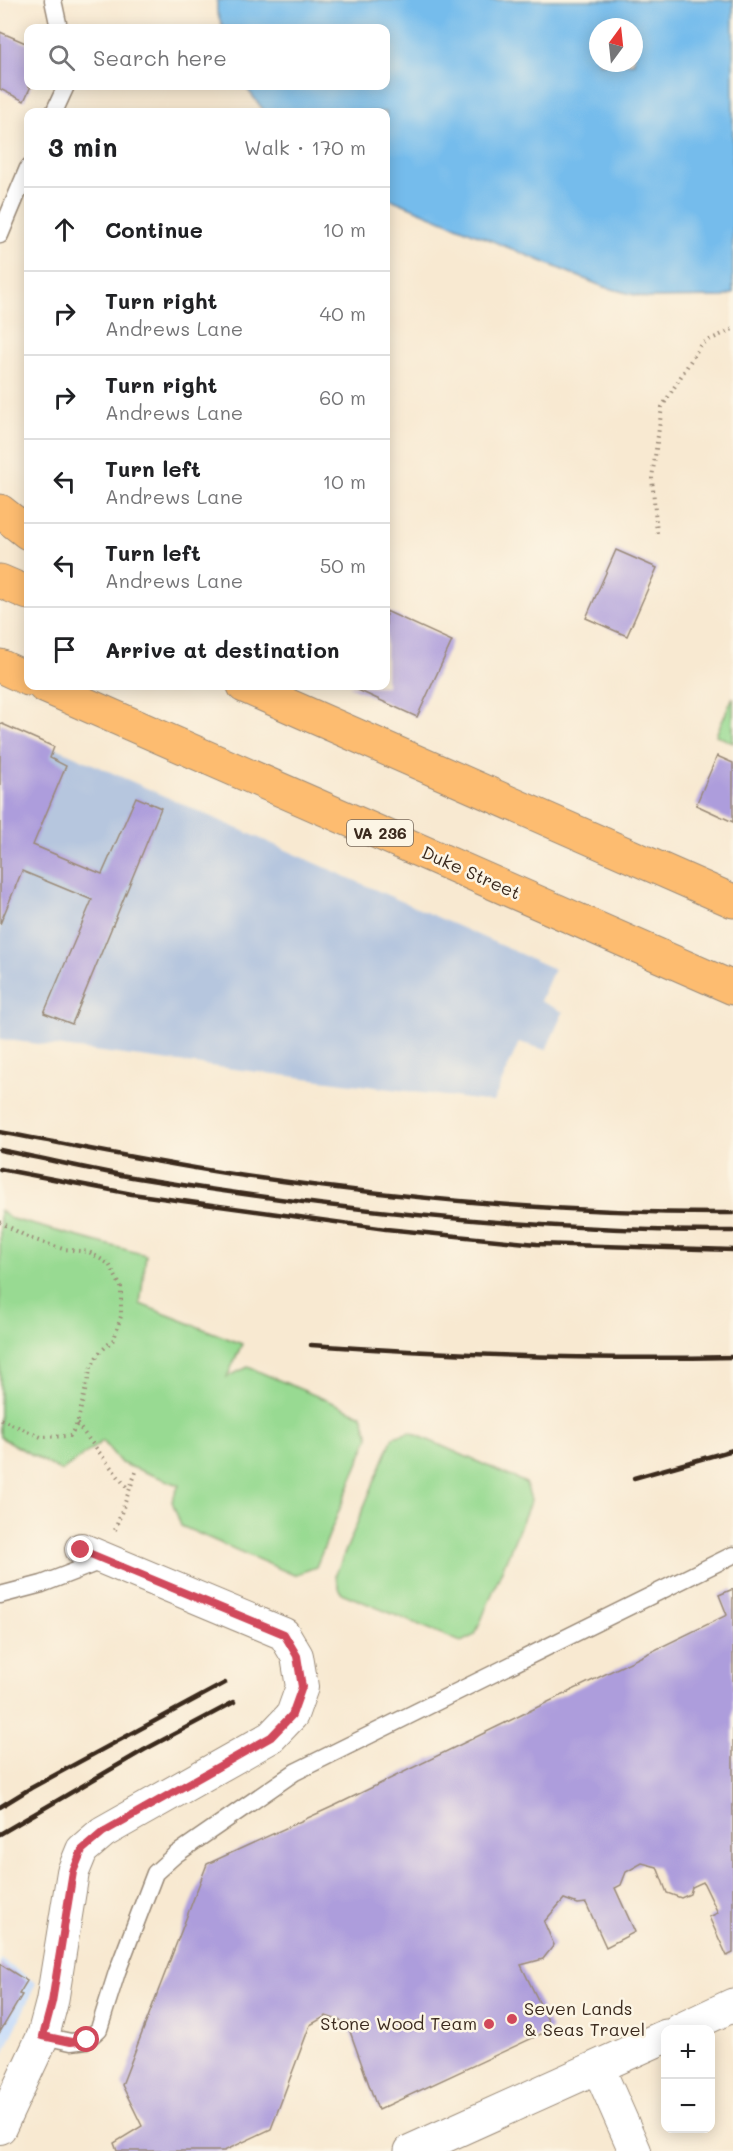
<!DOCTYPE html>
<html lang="en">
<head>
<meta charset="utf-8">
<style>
  :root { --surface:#fff; --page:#f2f2f2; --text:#202124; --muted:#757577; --line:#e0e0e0 }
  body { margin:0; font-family:Mali,sans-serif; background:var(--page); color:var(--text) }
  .controls { position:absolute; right:18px; bottom:18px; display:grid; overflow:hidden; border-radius:12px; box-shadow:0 3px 15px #0003 }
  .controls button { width:54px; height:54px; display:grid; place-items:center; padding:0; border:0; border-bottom:2px solid var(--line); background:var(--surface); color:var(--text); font:30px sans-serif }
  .compass { position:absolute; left:589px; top:18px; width:54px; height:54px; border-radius:50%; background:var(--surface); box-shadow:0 3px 15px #0003; rotate:15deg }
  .stop { position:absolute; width:18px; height:18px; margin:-14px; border:4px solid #d1495b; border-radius:50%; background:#fff }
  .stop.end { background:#d1495b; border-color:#fff; box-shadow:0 2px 6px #0008 }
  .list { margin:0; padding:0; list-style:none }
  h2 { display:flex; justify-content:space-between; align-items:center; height:78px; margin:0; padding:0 24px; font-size:26px }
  h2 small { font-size:20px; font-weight:400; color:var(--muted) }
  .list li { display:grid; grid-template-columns:39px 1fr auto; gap:18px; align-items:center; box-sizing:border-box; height:84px; padding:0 24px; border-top:2px solid var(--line) }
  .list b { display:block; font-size:22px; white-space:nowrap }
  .list p { margin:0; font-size:20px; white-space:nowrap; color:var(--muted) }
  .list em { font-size:20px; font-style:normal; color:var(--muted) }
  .icon { flex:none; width:33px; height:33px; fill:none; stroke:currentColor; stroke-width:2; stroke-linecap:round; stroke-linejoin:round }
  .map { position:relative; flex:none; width:733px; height:2151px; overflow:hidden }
  .search { position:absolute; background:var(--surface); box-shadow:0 3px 15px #0003; left:24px; top:24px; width:366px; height:66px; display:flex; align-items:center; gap:15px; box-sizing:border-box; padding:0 21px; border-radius:12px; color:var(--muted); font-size:22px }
  .panel { position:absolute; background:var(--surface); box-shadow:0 3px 15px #0003; left:24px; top:108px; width:366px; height:582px; border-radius:12px }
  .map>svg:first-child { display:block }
</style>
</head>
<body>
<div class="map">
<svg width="733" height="2151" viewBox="0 0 733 2151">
  <rect width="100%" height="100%" fill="#fcf5e5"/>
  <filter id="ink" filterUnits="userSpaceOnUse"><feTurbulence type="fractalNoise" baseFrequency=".0167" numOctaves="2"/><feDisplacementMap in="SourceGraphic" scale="12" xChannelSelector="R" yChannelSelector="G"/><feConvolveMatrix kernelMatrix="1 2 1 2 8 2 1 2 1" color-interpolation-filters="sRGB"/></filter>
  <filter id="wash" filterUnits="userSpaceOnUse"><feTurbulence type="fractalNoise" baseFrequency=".008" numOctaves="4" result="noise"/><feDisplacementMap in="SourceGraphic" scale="24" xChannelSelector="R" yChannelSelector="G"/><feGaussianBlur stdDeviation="1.35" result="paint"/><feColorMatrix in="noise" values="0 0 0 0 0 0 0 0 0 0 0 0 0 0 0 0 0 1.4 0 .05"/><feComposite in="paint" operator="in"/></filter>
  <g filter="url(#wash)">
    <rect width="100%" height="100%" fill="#f8e9d1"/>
    <polygon fill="#c8ddf9" points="0,1959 36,1983 0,2062"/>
    <polygon fill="#b6c6de" points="0,723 554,969 540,1001 563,1012 546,1050 519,1042 493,1102 0,1039"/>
    <g fill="#98da92" stroke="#6a8258" stroke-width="1.5">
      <polygon points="733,697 733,743 716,735"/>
      <polygon points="0,1210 12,1219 146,1255 140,1304 242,1344 227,1377 248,1367 362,1415 369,1437 316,1567 294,1575 181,1526 172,1501 179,1485 121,1463 103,1441 61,1471 0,1437"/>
      <polygon points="410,1432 526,1483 531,1500 475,1635 461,1642 341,1593 335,1576 393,1437"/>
    </g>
    <path fill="#74bcec" stroke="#587385" stroke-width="1.5" fill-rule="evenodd" d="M 217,0 L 733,0 L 733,293 L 724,297 L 647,298 L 604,287 L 386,197 L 386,112 L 265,112 L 245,86 L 386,86 L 386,28 L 223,28 L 217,12 ZM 598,27 L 634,27 L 634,63 L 598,63 Z"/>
    <g id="blocks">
      <g fill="#ad9ddc">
        <polygon points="0,32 28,44 28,86 31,86 24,101 0,89"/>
        <polygon points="616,550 657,568 627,636 586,618"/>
        <polygon points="386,611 452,641 417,717 349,686 386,686"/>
        <polygon points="0,723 54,747 50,758 66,766 33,845 102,874 136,797 161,808 72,1024 44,1013 92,900 22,871 0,924"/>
        <polygon points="717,756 733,763 733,822 696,805"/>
        <polygon points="733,1589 733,1953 727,1956 709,1917 718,1913 703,1882 692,1887 690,1894 681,1898 667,1893 657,1867 642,1863 626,1872 621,1885 615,1888 635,1932 606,1947 586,1903 578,1904 564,1899 544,1922 554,1945 543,1959 521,1965 552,2029 378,2110 347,2023 326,2016 310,2025 271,2129 224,2151 117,2151 114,2143 142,2126 122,2085 207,1864 336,1805 727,1615 719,1595"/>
        <polygon points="0,1964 27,1981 19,1994 22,1995 0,2032"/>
      </g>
    </g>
  </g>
  <g filter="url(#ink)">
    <use href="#blocks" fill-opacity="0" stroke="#9a8a78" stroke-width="1.5"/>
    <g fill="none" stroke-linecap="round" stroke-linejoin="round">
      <defs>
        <g id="service">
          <polyline points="53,0 59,28"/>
          <polyline points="54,112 66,86"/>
          <polyline points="0,235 28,168"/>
          <polyline points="0,1595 42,1584 104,1560"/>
          <polyline points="43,2036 71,2042 87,2040 99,2029 117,1972 155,1873 175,1855 295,1772 733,1555"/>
        </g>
        <g id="minor">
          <polyline points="598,2067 635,2151"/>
          <polyline points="0,2128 43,2036 52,2002 73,1872 82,1850 103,1832 271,1737 292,1715 302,1687 297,1656 284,1634 81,1549"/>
        </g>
        <g id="tertiary">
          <polyline points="680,2030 733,2005"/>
          <polyline points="411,2151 666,2036"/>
        </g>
        <g id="primary">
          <polyline points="0,511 28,533"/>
          <polyline points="0,581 28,593"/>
          <polyline points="0,666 28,679"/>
          <polyline points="44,686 733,988"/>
          <polyline points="244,686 733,901"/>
        </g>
      </defs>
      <use href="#service" stroke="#9a8a78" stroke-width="19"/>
      <use href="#minor" stroke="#9a8a78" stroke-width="34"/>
      <use href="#tertiary" stroke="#9a8a78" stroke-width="35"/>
      <use href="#primary" stroke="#9a8a78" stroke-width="35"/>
      <g stroke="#9a8a78" stroke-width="4" stroke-dasharray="1.5 4.5" stroke-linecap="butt">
        <polyline points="657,533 652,478 662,407 701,344 733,329"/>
        <polyline points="0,1222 29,1238 63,1249 89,1252 109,1264 121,1287 121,1316 114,1339 99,1353 91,1367 77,1424 70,1436 41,1437 0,1419"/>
        <polyline points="77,1424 128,1489"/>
        <polyline points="115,1530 137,1469"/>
      </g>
      <use href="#service" stroke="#fff" stroke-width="16"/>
      <use href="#minor" stroke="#fff" stroke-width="32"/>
      <use href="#tertiary" stroke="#fff" stroke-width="33"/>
      <use href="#primary" stroke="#fdbc70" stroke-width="33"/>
      <g stroke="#3b2a1e" stroke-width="4.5">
        <path d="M 0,1132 C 82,1147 163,1164 245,1176 C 406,1199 570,1214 733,1213"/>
        <path d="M 0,1150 C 46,1159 92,1170 138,1178 C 334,1210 534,1232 733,1231"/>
        <polyline points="0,1169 132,1194 386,1229 537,1244 733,1250"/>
        <path d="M 311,1345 C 452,1355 592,1360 733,1357"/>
        <polyline points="634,1478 733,1450"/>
        <polyline points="0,1807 31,1788 225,1683"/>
        <polyline points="0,1834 144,1750 234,1702"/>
      </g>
    </g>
  </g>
  <g fill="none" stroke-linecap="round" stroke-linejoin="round" filter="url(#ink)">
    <polyline stroke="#d1495b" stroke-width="8" points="81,1550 284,1634 297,1656 302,1687 292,1715 271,1737 103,1832 82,1850 73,1872 52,2002 43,2036 71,2042 87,2040"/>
  </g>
  <g fill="#d1495b" stroke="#fcf5e5" stroke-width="2">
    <circle cx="512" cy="2019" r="6"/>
    <circle cx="489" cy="2024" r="6"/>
  </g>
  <g text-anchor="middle" stroke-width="5" stroke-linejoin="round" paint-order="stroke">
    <rect fill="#fcf5e5" stroke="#75675a" stroke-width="1.5" x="347" y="820" width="66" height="26" rx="4.5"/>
    <g font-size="16" font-weight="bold" fill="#3b2a1e">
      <text x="380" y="839">VA 236</text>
    </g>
    <g font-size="18" fill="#3b2a1e" stroke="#fcf5e5">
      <text transform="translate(471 873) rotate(24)" y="6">Duke Street</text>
    </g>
    <g font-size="18" fill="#3b2a1e" stroke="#fcf5e5" text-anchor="start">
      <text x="524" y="2015">Seven Lands<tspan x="524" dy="21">&amp; Seas Travel</tspan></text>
      <text x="477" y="2030" text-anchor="end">Stone Wood Team</text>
    </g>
  </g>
</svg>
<div class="controls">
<button>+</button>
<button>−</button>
</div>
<svg class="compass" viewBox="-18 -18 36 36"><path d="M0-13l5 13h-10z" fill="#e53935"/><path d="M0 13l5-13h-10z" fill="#757577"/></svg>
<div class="stop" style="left:87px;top:2040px"></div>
<div class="stop end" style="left:81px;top:1550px"></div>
<div class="search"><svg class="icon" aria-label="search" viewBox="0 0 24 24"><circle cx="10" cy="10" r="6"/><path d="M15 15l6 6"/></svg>Search here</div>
<section class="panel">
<h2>3 min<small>Walk · 170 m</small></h2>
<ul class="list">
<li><svg class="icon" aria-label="ahead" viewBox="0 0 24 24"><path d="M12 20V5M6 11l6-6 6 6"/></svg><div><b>Continue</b></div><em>10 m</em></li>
<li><svg class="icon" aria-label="right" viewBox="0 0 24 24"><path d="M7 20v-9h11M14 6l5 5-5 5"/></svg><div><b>Turn right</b><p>Andrews Lane</p></div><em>40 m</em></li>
<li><svg class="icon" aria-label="right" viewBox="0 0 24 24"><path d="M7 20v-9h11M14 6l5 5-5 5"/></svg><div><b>Turn right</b><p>Andrews Lane</p></div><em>60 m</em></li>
<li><svg class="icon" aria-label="left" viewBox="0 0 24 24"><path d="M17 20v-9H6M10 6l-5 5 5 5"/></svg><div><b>Turn left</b><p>Andrews Lane</p></div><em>10 m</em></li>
<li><svg class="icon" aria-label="left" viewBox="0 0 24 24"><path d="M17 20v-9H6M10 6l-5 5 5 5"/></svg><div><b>Turn left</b><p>Andrews Lane</p></div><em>50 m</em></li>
<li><svg class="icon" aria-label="arrive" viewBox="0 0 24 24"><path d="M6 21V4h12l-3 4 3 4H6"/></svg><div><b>Arrive at destination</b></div></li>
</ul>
</section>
</div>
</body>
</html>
